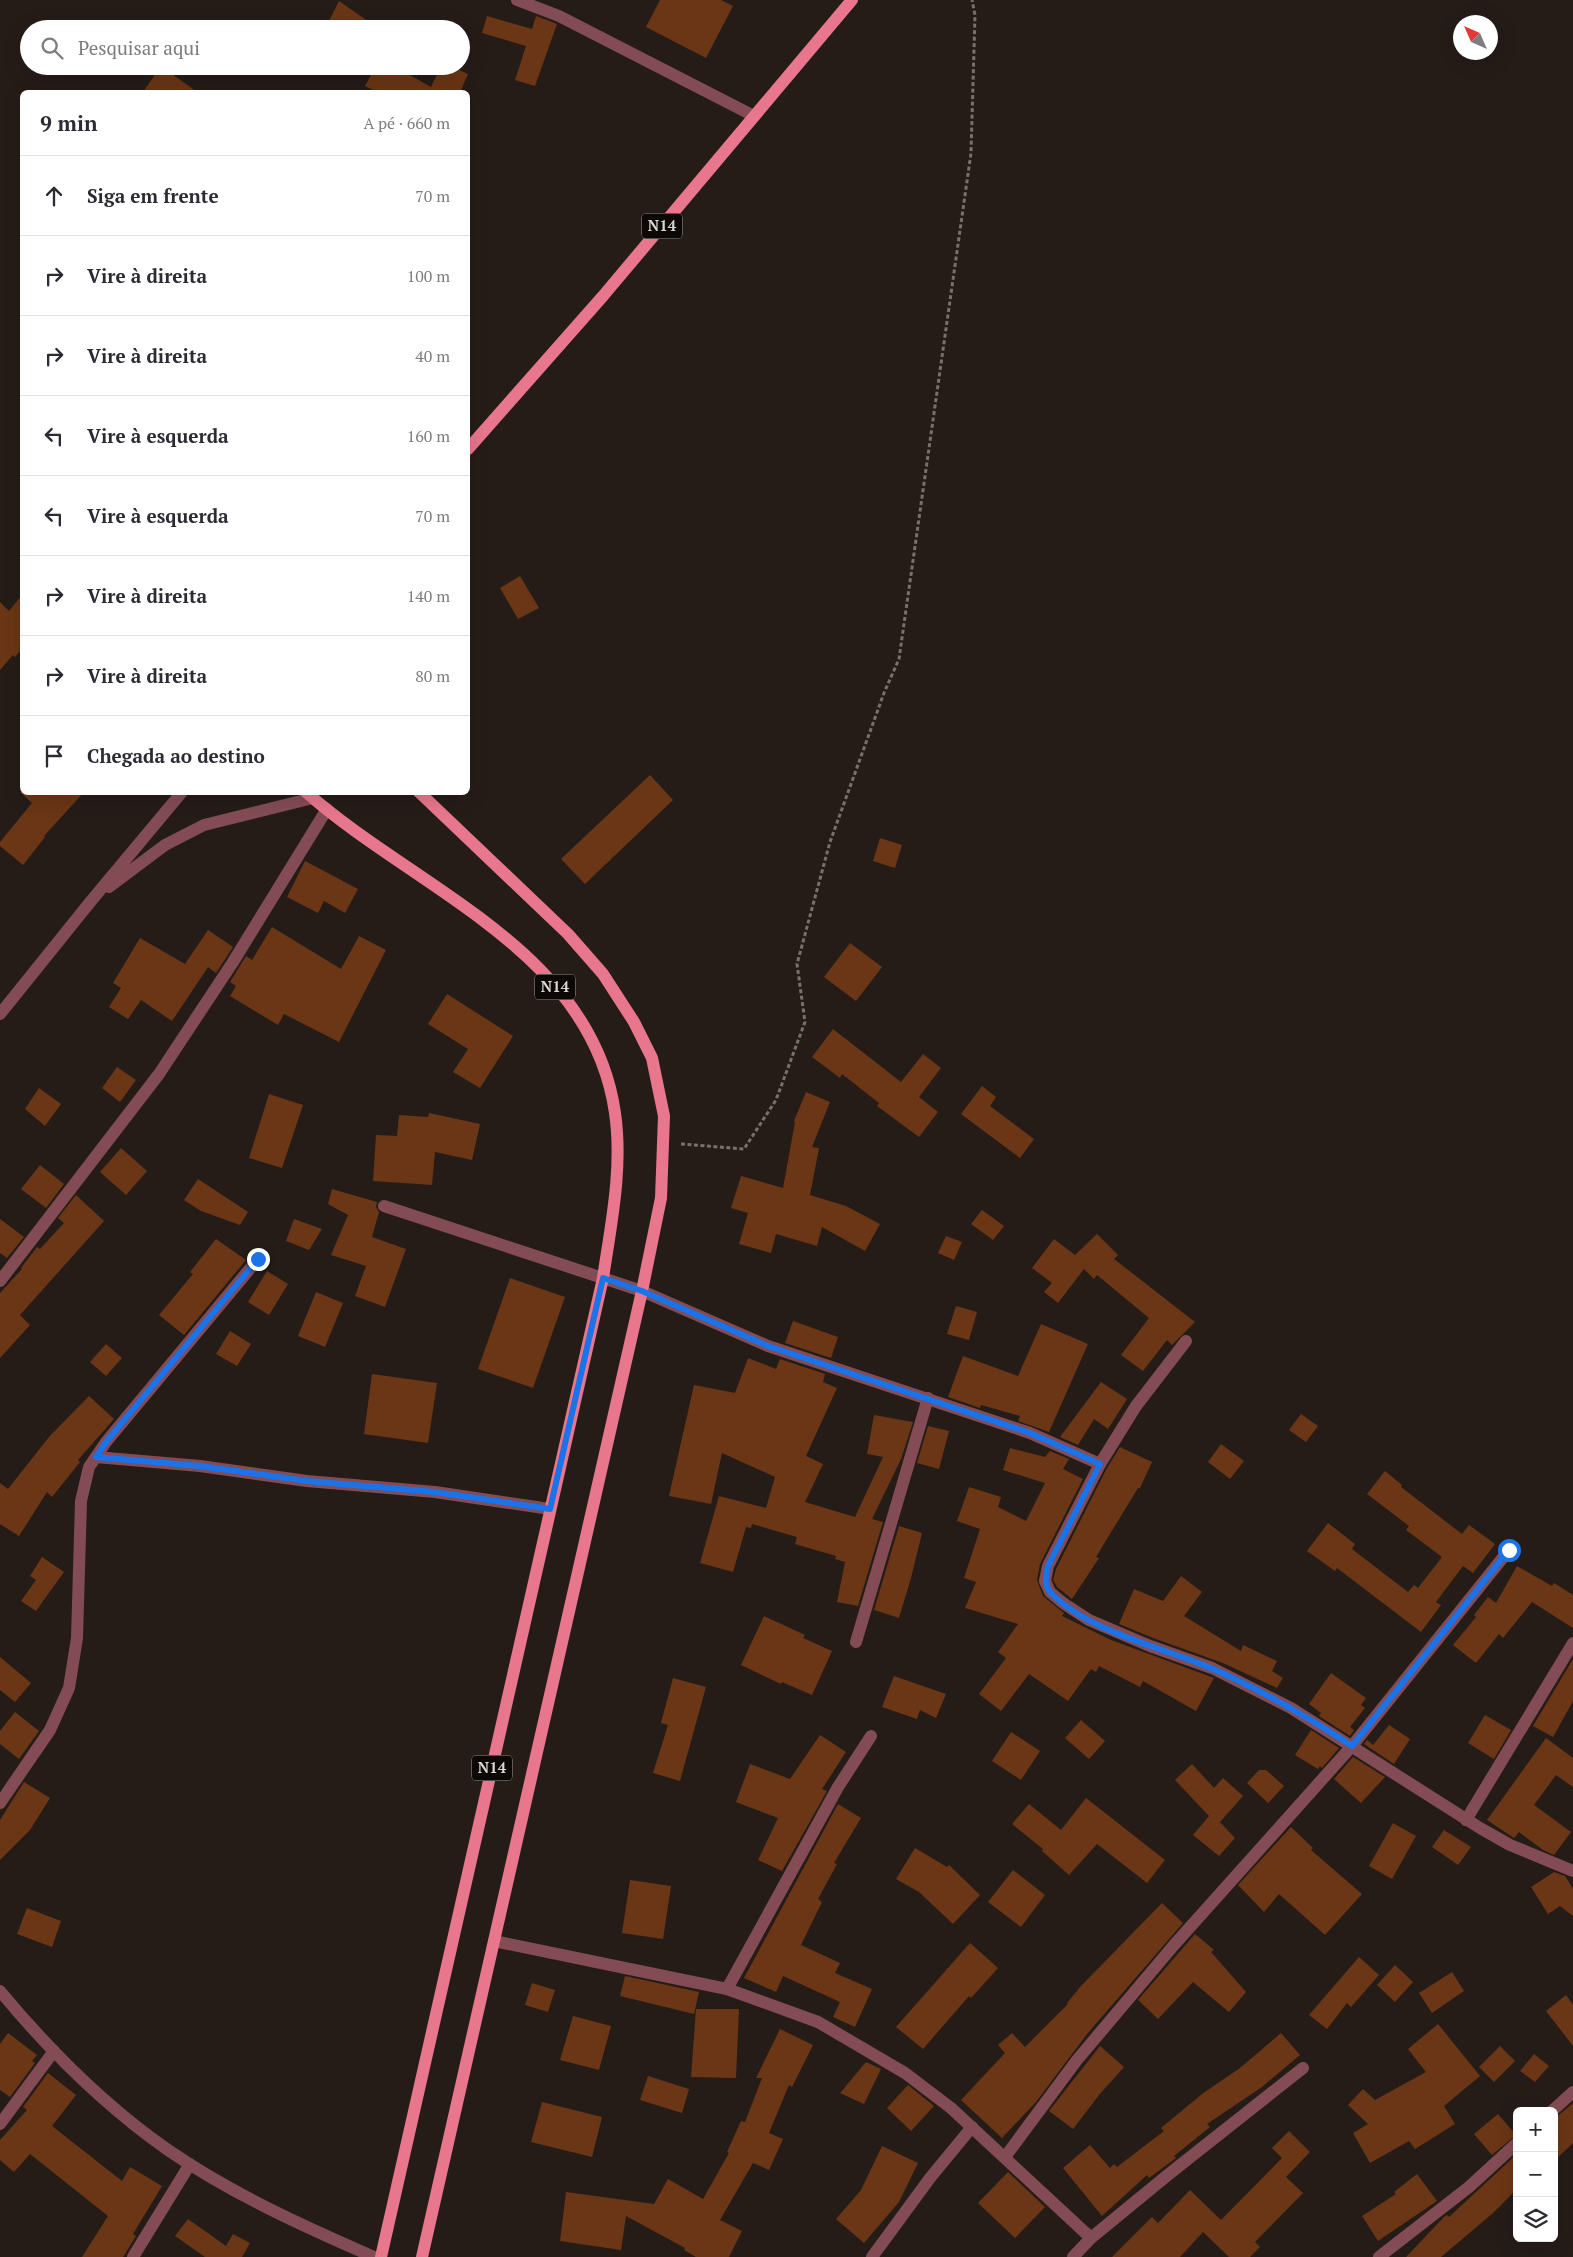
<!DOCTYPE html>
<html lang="pt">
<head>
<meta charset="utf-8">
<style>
  :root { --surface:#fff; --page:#f7f7f7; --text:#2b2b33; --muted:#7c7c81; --line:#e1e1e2 }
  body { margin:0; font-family:"PT Serif",serif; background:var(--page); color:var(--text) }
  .controls { position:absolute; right:15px; bottom:15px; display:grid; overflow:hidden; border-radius:8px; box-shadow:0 5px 20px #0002 }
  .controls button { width:45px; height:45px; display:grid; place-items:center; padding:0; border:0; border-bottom:1px solid var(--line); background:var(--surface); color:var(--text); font:25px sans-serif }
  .compass { position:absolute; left:1453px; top:15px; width:45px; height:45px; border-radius:50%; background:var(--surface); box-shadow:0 5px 20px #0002; rotate:315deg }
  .stop { position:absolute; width:15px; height:15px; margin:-11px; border:4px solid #1a73e8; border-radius:50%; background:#fff }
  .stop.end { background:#1a73e8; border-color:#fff; box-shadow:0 1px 5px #0008 }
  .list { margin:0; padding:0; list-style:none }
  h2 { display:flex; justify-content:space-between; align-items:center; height:65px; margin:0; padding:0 20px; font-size:21px }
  h2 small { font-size:16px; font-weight:400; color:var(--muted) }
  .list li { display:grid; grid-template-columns:32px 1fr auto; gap:15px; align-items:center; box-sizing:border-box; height:80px; padding:0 20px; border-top:1px solid var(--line) }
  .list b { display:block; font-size:19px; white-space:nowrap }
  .list em { font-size:16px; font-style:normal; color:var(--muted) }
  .icon { flex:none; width:28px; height:28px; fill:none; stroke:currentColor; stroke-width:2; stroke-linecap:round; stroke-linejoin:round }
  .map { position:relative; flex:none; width:1573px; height:2257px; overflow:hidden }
  .search { position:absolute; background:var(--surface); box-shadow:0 5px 20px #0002; left:20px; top:20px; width:450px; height:55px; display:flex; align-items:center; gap:12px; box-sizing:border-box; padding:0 18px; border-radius:28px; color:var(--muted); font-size:19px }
  .panel { position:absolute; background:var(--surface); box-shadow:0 5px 20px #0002; left:20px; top:90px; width:450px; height:705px; border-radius:8px }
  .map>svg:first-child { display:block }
</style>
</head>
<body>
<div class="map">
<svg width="1573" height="2257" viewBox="0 0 1573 2257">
  <rect width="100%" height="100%" fill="#251c18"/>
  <g fill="#6a3615">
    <polygon points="660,0 721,0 733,6 706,58 646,27"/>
    <polygon points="339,1 379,29 325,29"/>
    <polygon points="487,16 532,29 536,16 557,24 535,86 515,80 526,46 482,33"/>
    <polygon points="161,66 197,92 143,92"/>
    <polygon points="376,66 394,66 431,87 441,66 451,66 468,74 460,92 377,92 365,86"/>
    <polygon points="520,576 539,608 518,619 500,588"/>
    <polygon points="22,595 22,649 15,657 13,655 0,670 0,602 9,611"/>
    <polygon points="650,775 673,800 585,884 561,859"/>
    <polygon points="20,792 84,792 44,836 45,837 23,865 0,846 0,842 32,803"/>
    <polygon points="880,838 902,845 895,868 873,861"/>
    <polygon points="305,861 358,889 345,913 324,901 318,913 287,897"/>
    <polygon points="272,927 341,969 359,936 386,950 339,1042 284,1014 278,1025 230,996 236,986 230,982 246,956 252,960"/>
    <polygon points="208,930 233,947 216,973 208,967 172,1021 141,1000 128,1019 109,1007 121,988 113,983 140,938 185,964"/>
    <polygon points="850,943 882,967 856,1001 824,977"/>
    <polygon points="447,994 513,1036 480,1088 453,1072 468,1049 428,1024"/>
    <polygon points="833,1029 901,1082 923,1054 941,1068 919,1097 938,1112 919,1137 877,1106 879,1103 842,1074 840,1078 812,1057"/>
    <polygon points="117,1067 136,1080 120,1102 102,1088"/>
    <polygon points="982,1086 996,1097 990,1106 1034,1139 1020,1158 961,1114"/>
    <polygon points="39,1088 61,1104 45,1126 25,1109"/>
    <polygon points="806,1092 830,1102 812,1147 819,1148 810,1195 846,1206 880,1224 865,1251 822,1227 817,1246 776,1234 771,1253 739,1244 748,1213 731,1208 741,1176 783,1188 795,1122 794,1121"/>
    <polygon points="269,1094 303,1105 282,1168 249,1158"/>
    <polygon points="429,1113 480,1124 472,1160 435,1152 432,1185 373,1181 376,1135 397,1136 399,1115 428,1117"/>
    <polygon points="121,1148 147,1171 126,1195 100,1172"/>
    <polygon points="40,1165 64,1184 46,1208 21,1189"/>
    <polygon points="198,1179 248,1212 240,1225 201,1211 184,1200"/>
    <polygon points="332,1189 377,1202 376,1207 379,1212 372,1237 406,1249 385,1307 355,1296 366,1266 331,1255 348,1215 328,1204"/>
    <polygon points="76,1195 104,1221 20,1315 30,1325 0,1358 0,1293 22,1269 21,1268 37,1247 40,1249 64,1223 58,1218"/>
    <polygon points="982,1210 1004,1226 993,1240 971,1224"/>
    <polygon points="0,1219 24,1237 7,1258 0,1253"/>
    <polygon points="294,1219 322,1229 309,1250 286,1241"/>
    <polygon points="1097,1234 1118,1255 1114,1259 1195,1322 1172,1345 1167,1340 1143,1371 1121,1355 1149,1318 1097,1275 1094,1279 1084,1269 1058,1303 1044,1292 1052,1283 1032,1268 1054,1239 1075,1255"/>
    <polygon points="946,1236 962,1242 954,1260 938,1253"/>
    <polygon points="216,1239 246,1260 184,1335 159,1315 193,1274 190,1272"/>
    <polygon points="267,1271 288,1284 269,1315 248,1302"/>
    <polygon points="510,1278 565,1297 533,1388 478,1369"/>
    <polygon points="316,1292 343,1303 325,1347 298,1336"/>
    <polygon points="956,1306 977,1312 969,1340 947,1334"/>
    <polygon points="793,1321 838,1337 831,1358 785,1343"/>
    <polygon points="1041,1324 1088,1344 1049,1432 1018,1421 1020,1416 981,1405 980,1408 948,1397 963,1356 1018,1376"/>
    <polygon points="230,1331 251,1344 237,1366 216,1354"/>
    <polygon points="106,1344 122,1358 106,1376 90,1362"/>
    <polygon points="748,1358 776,1369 780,1359 825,1374 823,1382 837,1388 806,1456 823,1464 805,1502 855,1517 883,1457 867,1454 874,1415 913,1422 901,1459 872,1519 883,1522 858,1606 837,1602 845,1562 835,1559 836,1556 795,1544 797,1537 752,1524 751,1528 746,1527 733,1572 700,1563 719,1496 766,1508 775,1477 722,1453 711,1504 669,1496 694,1385 735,1393"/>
    <polygon points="372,1374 437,1383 428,1443 364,1434"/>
    <polygon points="1101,1382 1127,1399 1108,1429 1094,1419 1078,1445 1060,1437"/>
    <polygon points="89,1396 114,1419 78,1460 80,1462 52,1497 47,1492 19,1536 0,1524 0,1483 8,1489 49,1437"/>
    <polygon points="1301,1414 1318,1426 1306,1442 1289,1430"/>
    <polygon points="928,1426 949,1431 939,1469 917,1463"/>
    <polygon points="1221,1444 1244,1461 1230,1479 1208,1462"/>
    <polygon points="1120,1447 1152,1462 1140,1488 1138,1488 1096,1557 1099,1558 1072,1599 1057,1587 1053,1580 1056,1569 1107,1468"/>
    <polygon points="1010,1448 1045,1457 1050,1451 1069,1459 1063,1469 1083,1479 1040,1564 1037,1580 1043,1596 1064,1613 1062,1616 1111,1640 1214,1678 1196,1711 1143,1681 1140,1687 1099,1666 1096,1672 1091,1669 1068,1701 1029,1674 1001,1711 979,1694 1006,1658 998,1652 1018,1624 965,1608 976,1582 964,1578 980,1529 957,1521 969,1487 1001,1497 998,1507 1026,1521 1045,1483 1003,1470"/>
    <polygon points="1385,1471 1402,1485 1401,1487 1462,1534 1469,1525 1495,1544 1473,1573 1463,1566 1436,1602 1441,1605 1421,1632 1337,1568 1335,1571 1307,1551 1328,1523 1355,1544 1352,1549 1408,1592 1414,1585 1418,1588 1442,1557 1406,1530 1409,1526 1367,1494"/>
    <polygon points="899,1526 922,1533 911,1578 899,1618 874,1610"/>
    <polygon points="42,1557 64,1572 36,1611 21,1601 36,1580 30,1576"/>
    <polygon points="1517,1566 1552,1586 1554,1583 1573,1595 1573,1628 1532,1602 1503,1638 1499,1634 1476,1663 1453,1645 1476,1617 1474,1615 1488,1597 1496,1603"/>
    <polygon points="1181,1576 1202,1592 1184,1616 1241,1651 1243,1645 1277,1661 1272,1671 1283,1678 1277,1688 1223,1663 1153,1638 1119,1624 1134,1589 1163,1601"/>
    <polygon points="764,1616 805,1635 803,1638 832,1651 812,1695 782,1682 781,1684 741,1665"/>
    <polygon points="0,1657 31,1683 15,1702 0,1690"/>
    <polygon points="1573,1659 1573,1701 1553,1737 1533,1726"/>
    <polygon points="1331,1673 1366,1698 1361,1705 1365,1708 1350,1727 1354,1730 1350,1736 1319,1716 1321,1713 1309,1704"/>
    <polygon points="894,1676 946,1694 936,1718 920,1710 917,1719 882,1707"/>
    <polygon points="673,1678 706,1687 680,1781 653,1773 668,1725 661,1723"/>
    <polygon points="15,1712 39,1731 19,1759 0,1744 0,1731"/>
    <polygon points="1485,1715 1511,1730 1494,1759 1468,1743"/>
    <polygon points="1081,1720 1105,1741 1089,1759 1065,1738"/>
    <polygon points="1389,1725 1410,1739 1394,1764 1364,1744 1367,1740 1373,1745"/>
    <polygon points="1311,1730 1339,1748 1322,1768 1320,1766 1318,1769 1295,1755"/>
    <polygon points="1011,1732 1040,1751 1021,1780 992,1761"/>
    <polygon points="820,1735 846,1752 822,1789 827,1791 782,1871 758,1860 778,1818 736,1802 750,1764 790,1779"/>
    <polygon points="1546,1738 1573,1758 1573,1787 1556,1775 1534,1805 1571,1832 1554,1855 1543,1850 1519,1832 1514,1838 1487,1820"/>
    <polygon points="1353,1757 1385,1777 1361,1803 1334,1779"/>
    <polygon points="1192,1764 1214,1788 1223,1778 1243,1796 1220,1822 1235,1838 1219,1856 1193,1835 1209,1816 1175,1780"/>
    <polygon points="1259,1770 1266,1770 1284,1786 1268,1803 1247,1783"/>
    <polygon points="24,1782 50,1798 30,1830 0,1860 0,1820"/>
    <polygon points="1086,1798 1165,1860 1147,1883 1097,1844 1069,1875 1042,1851 1043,1849 1012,1824 1029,1804 1061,1830"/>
    <polygon points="838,1804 861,1818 834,1863 837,1864 818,1899 822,1902 801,1945 840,1963 835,1973 872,1989 855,2027 833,2017 840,2002 783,1976 776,1992 744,1978"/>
    <polygon points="1393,1823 1416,1836 1392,1879 1369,1866"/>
    <polygon points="1291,1827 1313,1848 1311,1850 1362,1894 1325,1935 1279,1894 1264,1912 1238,1885"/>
    <polygon points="1444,1830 1471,1847 1458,1865 1432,1847"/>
    <polygon points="915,1848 947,1867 949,1865 980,1895 953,1924 919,1892 896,1879"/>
    <polygon points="1013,1870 1045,1895 1021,1927 988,1902"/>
    <polygon points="1554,1872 1565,1876 1573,1889 1573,1916 1560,1906 1548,1914 1531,1887"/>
    <polygon points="630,1880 671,1886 663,1939 622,1933"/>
    <polygon points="1162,1903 1183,1923 1087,2034 1036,2102 1002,2138 961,2100 1005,2053 998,2045 1012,2033 1025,2047 1068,2004 1067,2003 1081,1986"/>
    <polygon points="27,1908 61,1921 52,1947 17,1934"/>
    <polygon points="1195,1934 1214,1950 1211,1952 1246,1992 1229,2012 1193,1982 1158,2019 1138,2000"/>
    <polygon points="970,1943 998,1968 971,1998 969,1996 923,2049 896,2027"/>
    <polygon points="1359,1957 1379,1975 1351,2007 1347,2003 1327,2029 1309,2015"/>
    <polygon points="1395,1965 1413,1982 1395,2002 1377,1985"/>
    <polygon points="1452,1972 1464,1991 1432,2013 1419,1993"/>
    <polygon points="625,1976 699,1992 694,2014 620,1996"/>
    <polygon points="532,1983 555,1990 548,2012 525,2005"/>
    <polygon points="1566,1995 1573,2005 1573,2046 1546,2011"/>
    <polygon points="696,2009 739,2009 736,2078 691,2077"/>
    <polygon points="573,2016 611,2026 599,2070 560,2060"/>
    <polygon points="1438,2024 1480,2076 1444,2106 1455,2124 1415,2149 1409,2141 1370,2163 1353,2133 1368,2124 1348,2105 1363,2089 1375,2100 1426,2072 1408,2049"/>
    <polygon points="780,2029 813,2045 792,2087 789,2085 769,2133 783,2139 769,2170 753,2163 720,2220 742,2231 729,2257 696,2257 684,2250 685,2248 626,2216 621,2250 560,2241 566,2192 654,2204 668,2179 703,2199 729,2153 727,2152 741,2121 745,2122 762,2078 756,2078"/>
    <polygon points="8,2033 37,2055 32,2061 35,2063 10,2097 0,2090 0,2044"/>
    <polygon points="1281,2033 1300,2055 1262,2087 1207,2124 1210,2127 1174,2156 1176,2158 1149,2178 1147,2175 1102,2216 1063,2168 1090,2145 1110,2168 1114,2164 1117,2167 1164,2131 1161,2128 1202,2094 1240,2068"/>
    <polygon points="1100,2046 1124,2067 1099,2095 1073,2129 1049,2111"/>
    <polygon points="1500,2046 1515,2061 1494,2082 1479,2067"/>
    <polygon points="1534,2054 1549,2066 1535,2082 1520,2071"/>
    <polygon points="866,2062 881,2069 864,2104 840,2093"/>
    <polygon points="48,2073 76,2095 52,2126 122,2181 130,2167 162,2186 133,2234 136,2236 123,2257 82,2257 108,2216 30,2154 14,2172 0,2160 0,2140 27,2110 23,2107"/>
    <polygon points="648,2076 689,2089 682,2113 640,2100"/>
    <polygon points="908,2085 934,2106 911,2131 887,2108"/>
    <polygon points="542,2102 602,2117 592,2157 531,2142"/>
    <polygon points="1573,2103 1573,2143 1554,2161 1554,2119"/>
    <polygon points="1498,2114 1516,2135 1492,2155 1474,2134"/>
    <polygon points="1289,2131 1310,2152 1286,2177 1303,2193 1255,2242 1260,2247 1250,2257 1229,2257 1203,2232 1180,2257 1112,2257 1152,2217 1158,2223 1190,2190 1221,2220 1282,2158 1272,2148"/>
    <polygon points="882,2146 918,2163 899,2202 864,2243 836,2219 861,2190"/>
    <polygon points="1517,2154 1517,2189 1493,2213 1441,2257 1406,2257 1444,2217 1447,2215 1449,2217"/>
    <polygon points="1008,2172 1045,2207 1015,2238 978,2203"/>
    <polygon points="1417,2174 1437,2201 1378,2241 1362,2216 1396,2194 1394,2192"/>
    <polygon points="188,2219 226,2246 233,2234 250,2243 242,2257 205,2257 175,2236"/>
  </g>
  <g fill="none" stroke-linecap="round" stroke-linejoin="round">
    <polyline stroke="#78706c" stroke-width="3" stroke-dasharray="4 2.5" stroke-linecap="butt" points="681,1144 744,1149 776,1100 805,1022 797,964 830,842 884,693 899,659 971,153 975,15 972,0"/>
    <g stroke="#834c55" stroke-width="12">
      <polyline points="517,0 559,16 754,116"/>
      <polyline points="109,887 165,845 204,825 313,798"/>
      <polyline points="0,1014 91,901 182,792"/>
      <polyline points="384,1206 642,1291 768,1346 1030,1433 1100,1464"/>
      <polyline points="0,1281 159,1074 233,962 327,809"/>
      <polyline points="1186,1341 1136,1406 1100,1464 1048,1566 1045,1581 1050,1592 1063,1603 1089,1620 1150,1646 1212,1668 1291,1708 1480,1828 1510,1845 1573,1871"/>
      <polyline points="96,1457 200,1466 307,1481 435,1492 550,1509"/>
      <polyline points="856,1642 928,1398"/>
      <polyline points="0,1803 50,1730 69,1688 77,1638 81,1501 89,1467 106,1442 258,1259"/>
      <polyline points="1466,1820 1573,1643"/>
      <polyline points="494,1941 727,1989 818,2022 905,2073 951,2108 1091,2238"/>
      <polyline points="727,1989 838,1787 871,1736"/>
      <path d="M 0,1991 C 49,2050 105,2106 168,2150 C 232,2194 303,2226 374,2257"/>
      <polyline points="1552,2111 1573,2092"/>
      <polyline points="0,2124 54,2051"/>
      <polyline points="1005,2157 1077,2060 1174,1945 1352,1746 1509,1550"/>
      <polyline points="133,2257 190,2164"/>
      <polyline points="872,2257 930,2178 972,2127"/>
      <polyline points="1073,2257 1091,2238 1169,2174 1303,2068"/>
      <polyline points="1379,2257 1469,2187 1517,2143"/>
    </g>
    <g stroke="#e8768c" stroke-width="12">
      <polyline points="468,449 603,296 852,0"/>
      <path d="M 306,792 C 415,889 592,950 615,1113 C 623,1168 611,1224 603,1278 L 381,2257"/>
      <polyline points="419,792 568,934 603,974 634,1022 652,1058 664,1116 661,1198 642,1291 422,2257"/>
    </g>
  </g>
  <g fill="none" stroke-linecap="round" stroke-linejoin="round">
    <path stroke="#1a73e8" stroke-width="6" d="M 258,1259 L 106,1442 L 96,1457 L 200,1466 L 307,1481 L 435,1492 L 550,1509 L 603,1278 L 642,1291 L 768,1346 L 1030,1433 L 1100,1464 L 1048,1566 C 1046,1576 1043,1585 1052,1594 C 1091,1633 1163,1647 1213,1669 C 1261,1690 1308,1717 1352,1746 L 1509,1550"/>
  </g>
  <g text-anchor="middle" stroke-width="4.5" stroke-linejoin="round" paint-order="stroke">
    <g fill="#0b0806" stroke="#9e9996" stroke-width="1">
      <rect x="642" y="213.5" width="40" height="25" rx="4"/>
      <rect x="535" y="974.5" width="40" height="25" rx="4"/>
      <rect x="472" y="1755.5" width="40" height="25" rx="4"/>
    </g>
    <g font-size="15" font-weight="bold" fill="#ddd7d4">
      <text x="662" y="231">N14</text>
      <text x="555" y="992">N14</text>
      <text x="492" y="1773">N14</text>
    </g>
  </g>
</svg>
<div class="controls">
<button>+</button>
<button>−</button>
<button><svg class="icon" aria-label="layers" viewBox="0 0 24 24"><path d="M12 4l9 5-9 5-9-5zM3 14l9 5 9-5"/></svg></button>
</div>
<svg class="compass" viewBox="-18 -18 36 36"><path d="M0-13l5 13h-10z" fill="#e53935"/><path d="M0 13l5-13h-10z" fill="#7c7c81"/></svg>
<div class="stop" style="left:1509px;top:1550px"></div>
<div class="stop end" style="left:258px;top:1259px"></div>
<div class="search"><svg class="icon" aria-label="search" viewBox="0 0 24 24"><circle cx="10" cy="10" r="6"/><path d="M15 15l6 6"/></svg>Pesquisar aqui</div>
<section class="panel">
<h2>9 min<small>A pé · 660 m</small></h2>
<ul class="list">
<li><svg class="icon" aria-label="ahead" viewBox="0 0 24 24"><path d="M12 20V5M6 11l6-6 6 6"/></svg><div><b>Siga em frente</b></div><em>70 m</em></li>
<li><svg class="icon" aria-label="right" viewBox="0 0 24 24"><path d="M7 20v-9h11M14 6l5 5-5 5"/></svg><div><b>Vire à direita</b></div><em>100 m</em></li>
<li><svg class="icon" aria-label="right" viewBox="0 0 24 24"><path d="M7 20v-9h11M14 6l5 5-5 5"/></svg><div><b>Vire à direita</b></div><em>40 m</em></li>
<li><svg class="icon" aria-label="left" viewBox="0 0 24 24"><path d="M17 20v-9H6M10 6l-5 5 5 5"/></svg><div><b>Vire à esquerda</b></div><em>160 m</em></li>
<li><svg class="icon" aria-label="left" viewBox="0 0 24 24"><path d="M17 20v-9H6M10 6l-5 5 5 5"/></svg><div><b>Vire à esquerda</b></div><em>70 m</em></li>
<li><svg class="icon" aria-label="right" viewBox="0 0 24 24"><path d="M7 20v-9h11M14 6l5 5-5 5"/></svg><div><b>Vire à direita</b></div><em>140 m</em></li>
<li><svg class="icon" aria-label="right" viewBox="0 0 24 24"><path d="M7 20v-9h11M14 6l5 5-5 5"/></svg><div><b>Vire à direita</b></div><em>80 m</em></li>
<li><svg class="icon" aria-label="arrive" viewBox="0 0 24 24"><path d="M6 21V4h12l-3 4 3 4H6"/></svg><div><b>Chegada ao destino</b></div></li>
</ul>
</section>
</div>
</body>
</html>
